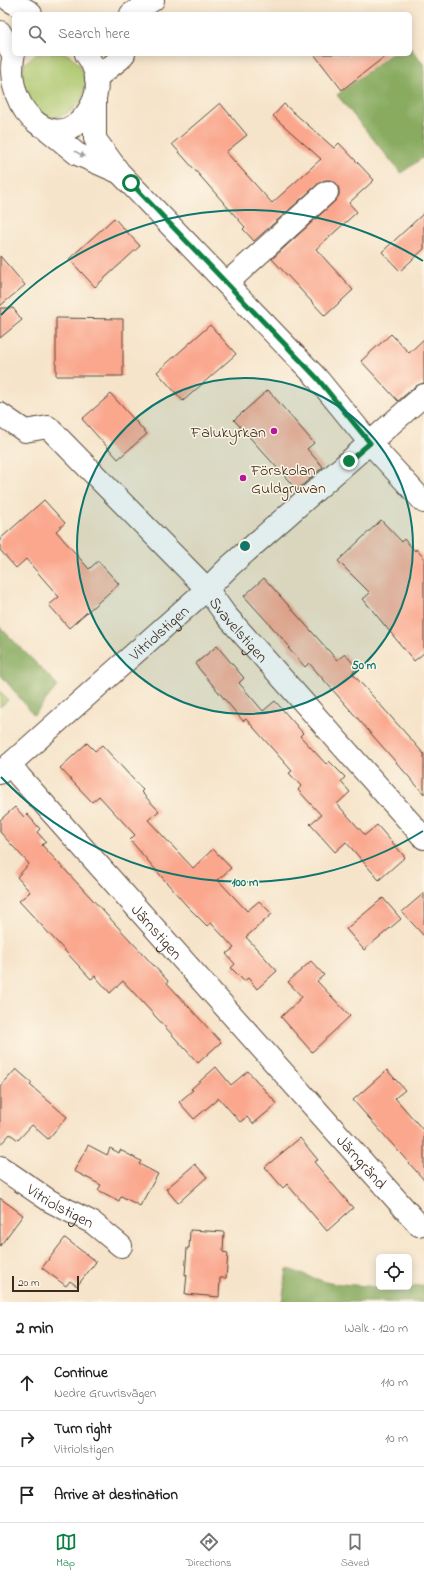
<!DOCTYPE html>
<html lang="en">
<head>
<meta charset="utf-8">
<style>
  :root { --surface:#fff; --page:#f6f6f6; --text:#222; --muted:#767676; --line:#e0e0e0; --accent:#0b8043 }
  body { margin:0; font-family:"Indie Flower",sans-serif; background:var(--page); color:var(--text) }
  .controls { position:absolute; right:12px; bottom:12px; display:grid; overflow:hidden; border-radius:6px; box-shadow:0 2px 10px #0003 }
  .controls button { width:36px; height:36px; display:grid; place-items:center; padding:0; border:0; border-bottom:1px solid var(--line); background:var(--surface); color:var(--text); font:20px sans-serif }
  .scale { position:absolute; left:12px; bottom:10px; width:67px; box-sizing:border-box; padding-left:4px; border:2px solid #3b2a1e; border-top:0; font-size:11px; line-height:14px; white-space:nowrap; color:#3b2a1e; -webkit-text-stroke:3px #fcf5e5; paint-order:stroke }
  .stop { position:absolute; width:12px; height:12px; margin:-9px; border:3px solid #0b8043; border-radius:50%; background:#fff }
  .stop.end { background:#0b8043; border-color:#fff; box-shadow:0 1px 4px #0008 }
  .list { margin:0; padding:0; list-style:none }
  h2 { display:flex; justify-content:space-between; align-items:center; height:52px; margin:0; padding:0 16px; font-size:17px }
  h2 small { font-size:13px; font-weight:400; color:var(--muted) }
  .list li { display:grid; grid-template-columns:26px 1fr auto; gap:12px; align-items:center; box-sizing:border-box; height:56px; padding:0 16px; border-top:1px solid var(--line) }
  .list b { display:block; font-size:15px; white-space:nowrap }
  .list p { margin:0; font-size:13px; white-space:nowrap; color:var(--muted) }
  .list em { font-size:13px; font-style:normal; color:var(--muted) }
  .icon { flex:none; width:22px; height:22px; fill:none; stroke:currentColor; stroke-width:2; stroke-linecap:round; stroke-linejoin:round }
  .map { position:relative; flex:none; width:424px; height:1302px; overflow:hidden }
  .search { position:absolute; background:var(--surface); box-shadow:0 2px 10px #0003; left:12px; right:12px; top:12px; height:44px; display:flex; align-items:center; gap:10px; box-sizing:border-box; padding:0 14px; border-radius:6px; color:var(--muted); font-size:15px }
  .sheet { height:220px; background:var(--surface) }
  nav { display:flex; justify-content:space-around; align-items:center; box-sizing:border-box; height:56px; border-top:1px solid var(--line); background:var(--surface); font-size:11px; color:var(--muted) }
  nav a { display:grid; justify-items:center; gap:2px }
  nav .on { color:var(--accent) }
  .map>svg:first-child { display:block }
</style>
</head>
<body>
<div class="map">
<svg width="424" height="1302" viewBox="0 0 424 1302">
  <rect width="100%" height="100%" fill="#fcf5e5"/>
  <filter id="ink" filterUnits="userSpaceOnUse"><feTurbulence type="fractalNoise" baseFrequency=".025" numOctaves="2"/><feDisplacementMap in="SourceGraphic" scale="8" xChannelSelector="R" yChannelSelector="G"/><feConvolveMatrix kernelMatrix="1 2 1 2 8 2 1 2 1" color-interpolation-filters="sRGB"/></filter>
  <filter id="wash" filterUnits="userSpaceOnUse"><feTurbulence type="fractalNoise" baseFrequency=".012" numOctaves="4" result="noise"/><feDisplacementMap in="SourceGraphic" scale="16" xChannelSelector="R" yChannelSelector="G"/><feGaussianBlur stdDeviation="0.9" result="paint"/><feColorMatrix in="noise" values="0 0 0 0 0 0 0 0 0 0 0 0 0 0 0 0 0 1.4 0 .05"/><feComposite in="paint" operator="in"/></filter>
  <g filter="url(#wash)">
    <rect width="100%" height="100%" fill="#f6e4ca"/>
    <g fill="#abc66c" stroke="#737845">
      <path d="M 36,54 C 44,54 60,52 67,54 C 71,56 74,59 77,62 C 98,88 77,118 47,118 L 18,89 L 24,64 Z"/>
      <polygon points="0,691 8,700 0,707"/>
    </g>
    <g fill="#88ab60" stroke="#626a3f">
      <polygon points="410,47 424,65 424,157 401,173 337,95 391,54 410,54"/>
      <polygon points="0,627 58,685 34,715 0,674"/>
      <polygon points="287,1269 329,1283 403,1289 424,1285 424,1302 282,1302"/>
    </g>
    <g id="blocks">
      <g fill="#faa78e">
        <polygon points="314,54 388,54 342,90"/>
        <polygon points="220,103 247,135 226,152 272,203 321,159 273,116 284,104 334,148 339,143 374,180 349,203 357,212 316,249 353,290 325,316 272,259 335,201 339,195 339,189 336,183 330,180 325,180 319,183 254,241 243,229 245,227 172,144"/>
        <polygon points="424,213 424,249 400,271 382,252"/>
        <polygon points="114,218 140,246 95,287 69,259"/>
        <polygon points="0,256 25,285 0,306"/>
        <polygon points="0,308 13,308 22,320 0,338"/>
        <polygon points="56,318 123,319 123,376 56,376"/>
        <polygon points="210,325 236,354 183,401 157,372"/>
        <polygon points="391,334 409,353 424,339 424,383 416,386 398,401 361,361"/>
        <polygon points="268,390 314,443 307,449 323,467 297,490 234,420"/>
        <polygon points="111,394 147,434 118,459 82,419"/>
        <polygon points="44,500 65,523 56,531 89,569 98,561 119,584 69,628 49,605 59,597 26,559 16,568 0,550 0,539"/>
        <polygon points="381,520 402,542 404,539 415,551 416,549 424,558 424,653 414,661 363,599 370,593 338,561"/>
        <polygon points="264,578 337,660 345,654 357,668 352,673 424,754 424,794 309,663 305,667 288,648 290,647 244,596"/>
        <polygon points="217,646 244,678 239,683 263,711 275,701 303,733 300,736 326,764 329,761 345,777 341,782 350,792 337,804 365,835 377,825 405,857 379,880 346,842 335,852 310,824 321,815 298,790 301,786 289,773 292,771 246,719 243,721 195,664"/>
        <polygon points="87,743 95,751 102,745 143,790 141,792 159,811 148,820 193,868 213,849 231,868 218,880 247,911 259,901 272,914 246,937 277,971 257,989 248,978 244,981 231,968 235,964 226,954 234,948 211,923 207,926 186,905 130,840 135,835 99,796 92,802 60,768"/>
        <polygon points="15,807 24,817 27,814 40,829 37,832 46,842 42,845 168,981 167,983 221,1042 198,1063 123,981 110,993 95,976 91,979 19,901 30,892 17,877 29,864 0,832 0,820"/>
        <polygon points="424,893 424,936 402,912"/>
        <polygon points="383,898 401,919 364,950 346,929"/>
        <polygon points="311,961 324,975 317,981 350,1016 312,1052 281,1017 302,997 288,982"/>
        <polygon points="216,1067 231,1085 248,1071 277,1104 253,1124 247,1117 240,1122 219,1098 194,1119 179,1102 193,1090 191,1089"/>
        <polygon points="16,1069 32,1083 30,1085 67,1117 48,1139 32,1125 18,1140 10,1134 0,1145 0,1087"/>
        <polygon points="387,1070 405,1090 395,1098 424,1131 424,1180 353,1100"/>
        <polygon points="300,1138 318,1160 314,1162 353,1208 327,1231 287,1184 283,1188 265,1167"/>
        <polygon points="88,1145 107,1155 110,1148 119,1153 120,1150 141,1161 139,1164 158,1174 140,1206 121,1196 119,1201 98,1190 101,1185 74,1171"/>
        <polygon points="195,1164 207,1177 178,1203 166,1189"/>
        <polygon points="0,1198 23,1215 0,1246"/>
        <polygon points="190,1230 224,1232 223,1252 228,1253 226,1278 220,1278 219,1297 185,1294 187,1275 185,1275 187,1248 189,1248"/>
        <polygon points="65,1238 96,1262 77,1286 70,1281 66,1286 42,1268"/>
      </g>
    </g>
  </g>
  <g filter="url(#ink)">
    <use href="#blocks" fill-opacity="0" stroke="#574638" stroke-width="1"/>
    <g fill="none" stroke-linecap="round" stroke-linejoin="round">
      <defs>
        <g id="minor">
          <polyline points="9,0 28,11 31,14"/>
          <polyline points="131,14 153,0"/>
          <polyline points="0,32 13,54"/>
          <path d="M 14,53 C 0,111 64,167 94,100 C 100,85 96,67 86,54"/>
          <polyline points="96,78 120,59 124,54"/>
          <polyline points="95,97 95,139 119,172 317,378 370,443 424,502"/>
          <polyline points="49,131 77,154 118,172"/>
          <polyline points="227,283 327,192"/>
          <path id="s1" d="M 0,414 L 25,431 L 48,427 L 207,589 L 225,614 L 424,838"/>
          <path id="s2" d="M 10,764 L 20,777 L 419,1225"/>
          <path id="s3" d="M 0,773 L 207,589 L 231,565 L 424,395"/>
          <path id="s4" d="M 0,1167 L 50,1201 L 93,1223 L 121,1246"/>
        </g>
      </defs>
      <use href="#minor" stroke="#574638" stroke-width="24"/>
      <use href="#minor" stroke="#fff" stroke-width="22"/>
    </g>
    <defs><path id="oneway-solid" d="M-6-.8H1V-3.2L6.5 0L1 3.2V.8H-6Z"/></defs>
    <use fill="#a79f9a" href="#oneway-solid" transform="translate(80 154) rotate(29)"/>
  </g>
  <g fill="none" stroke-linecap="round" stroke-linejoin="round" filter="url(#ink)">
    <polyline stroke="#0b8043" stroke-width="5" points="131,183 317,378 370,443 349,461"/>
  </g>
  <circle cx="245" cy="546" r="168" fill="#0f766e" fill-opacity=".12"/>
  <g fill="none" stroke="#0f766e" stroke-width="2">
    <circle cx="245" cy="546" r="168"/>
    <path d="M423 831A336 336 0 0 1 1 777M1 315A336 336 0 0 1 423 261"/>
  </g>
  <g fill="#b5179e" stroke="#fcf5e5" stroke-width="1.5">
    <circle cx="274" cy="431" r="4"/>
    <circle cx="243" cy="478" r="4"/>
  </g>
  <g text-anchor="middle" stroke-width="3" stroke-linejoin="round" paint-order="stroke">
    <g font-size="16" fill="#3b2a1e" stroke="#fcf5e5" text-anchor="end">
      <text x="266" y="437">Falukyrkan</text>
      <text x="251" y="475" text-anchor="start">Förskolan<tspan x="251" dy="18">Guldgruvan</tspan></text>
    </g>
    <g font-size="16" fill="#3b2a1e" stroke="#fcf5e5">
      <text dy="6" stroke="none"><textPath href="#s1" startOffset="332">Svavelstigen</textPath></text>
      <text dy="6" stroke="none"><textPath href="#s3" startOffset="212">Vitriolstigen</textPath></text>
      <text dy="6" stroke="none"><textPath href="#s2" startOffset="223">Järnstigen</textPath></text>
      <text dy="6" stroke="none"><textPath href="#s2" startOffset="531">Järngränd</textPath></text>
      <text dy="6" stroke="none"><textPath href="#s4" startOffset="72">Vitriolstigen</textPath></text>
    </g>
  </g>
  <circle cx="245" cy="546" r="6" fill="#0f766e" stroke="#fcf5e5" stroke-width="2"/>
  <g font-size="12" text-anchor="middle" font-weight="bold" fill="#0f766e" stroke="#fcf5e5" stroke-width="3" stroke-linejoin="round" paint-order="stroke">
    <text x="364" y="669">50 m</text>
    <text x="245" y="886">100 m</text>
  </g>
</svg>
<div class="controls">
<button><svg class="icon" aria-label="locate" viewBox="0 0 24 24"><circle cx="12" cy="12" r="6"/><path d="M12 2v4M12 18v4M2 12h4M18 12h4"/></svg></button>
</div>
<div class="scale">20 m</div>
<div class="stop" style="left:131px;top:183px"></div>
<div class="stop end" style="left:349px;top:461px"></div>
<div class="search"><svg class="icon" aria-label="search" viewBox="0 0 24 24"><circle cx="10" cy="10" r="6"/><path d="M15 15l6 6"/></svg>Search here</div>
</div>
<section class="sheet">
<h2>2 min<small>Walk · 120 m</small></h2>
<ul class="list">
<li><svg class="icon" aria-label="ahead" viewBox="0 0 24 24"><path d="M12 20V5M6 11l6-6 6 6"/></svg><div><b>Continue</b><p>Nedre Gruvrisvägen</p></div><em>110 m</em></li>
<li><svg class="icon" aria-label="right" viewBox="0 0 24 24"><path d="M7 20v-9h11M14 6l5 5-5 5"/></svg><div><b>Turn right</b><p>Vitriolstigen</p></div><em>10 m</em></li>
<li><svg class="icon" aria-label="arrive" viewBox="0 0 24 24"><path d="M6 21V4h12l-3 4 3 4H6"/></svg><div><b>Arrive at destination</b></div></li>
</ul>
</section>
<nav>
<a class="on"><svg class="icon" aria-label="map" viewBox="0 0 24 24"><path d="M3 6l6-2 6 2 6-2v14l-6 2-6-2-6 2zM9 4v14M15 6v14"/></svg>Map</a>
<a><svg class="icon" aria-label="directions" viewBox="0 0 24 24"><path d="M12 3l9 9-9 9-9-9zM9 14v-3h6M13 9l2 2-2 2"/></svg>Directions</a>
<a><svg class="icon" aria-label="saved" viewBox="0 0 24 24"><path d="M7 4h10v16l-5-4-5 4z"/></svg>Saved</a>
</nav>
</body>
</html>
